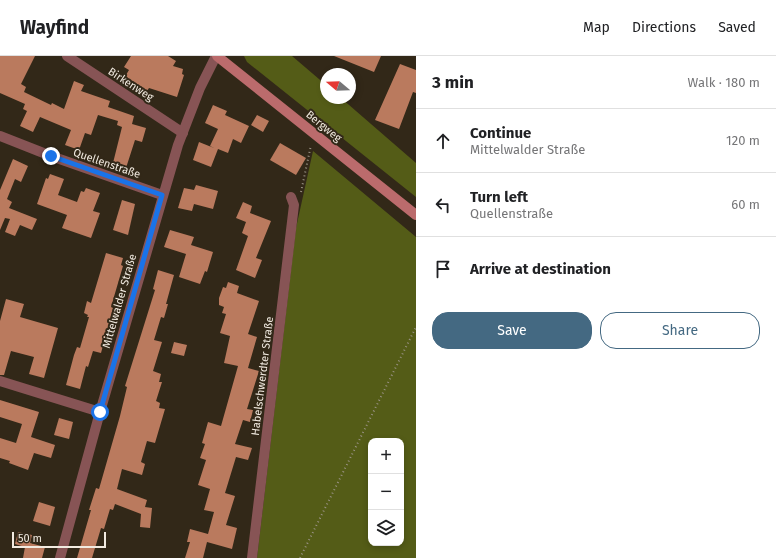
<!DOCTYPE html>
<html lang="en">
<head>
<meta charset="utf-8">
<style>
  :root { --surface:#fff; --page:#f6f6f6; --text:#202124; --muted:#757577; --line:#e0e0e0; --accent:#446982 }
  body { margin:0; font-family:"Fira Sans",sans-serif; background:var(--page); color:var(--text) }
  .controls { position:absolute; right:12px; bottom:12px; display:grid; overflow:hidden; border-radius:8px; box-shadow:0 2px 6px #0003 }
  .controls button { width:36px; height:36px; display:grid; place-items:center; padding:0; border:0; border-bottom:1px solid var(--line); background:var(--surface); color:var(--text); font:20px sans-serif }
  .compass { position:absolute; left:320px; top:12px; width:36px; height:36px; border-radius:50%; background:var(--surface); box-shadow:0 2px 6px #0003; rotate:289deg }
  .scale { position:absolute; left:12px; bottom:10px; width:94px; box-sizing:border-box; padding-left:4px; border:2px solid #f2ebe1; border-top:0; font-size:11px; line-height:14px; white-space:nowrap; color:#f2ebe1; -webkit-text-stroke:3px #322818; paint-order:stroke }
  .stop { position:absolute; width:12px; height:12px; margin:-9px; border:3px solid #1a73e8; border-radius:50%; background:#fff }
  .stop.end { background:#1a73e8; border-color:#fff; box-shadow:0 1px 4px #0008 }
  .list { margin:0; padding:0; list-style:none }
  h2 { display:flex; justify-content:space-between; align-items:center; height:52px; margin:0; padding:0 16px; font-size:17px }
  h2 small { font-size:13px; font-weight:400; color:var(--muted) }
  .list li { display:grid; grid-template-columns:26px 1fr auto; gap:12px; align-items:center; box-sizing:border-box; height:64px; padding:0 16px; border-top:1px solid var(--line) }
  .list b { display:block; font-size:15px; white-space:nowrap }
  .list p { margin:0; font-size:13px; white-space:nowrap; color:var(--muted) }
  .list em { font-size:13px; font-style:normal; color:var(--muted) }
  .actions { display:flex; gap:8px; padding:12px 16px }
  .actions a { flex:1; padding:9px 0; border:1px solid var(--accent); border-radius:16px; text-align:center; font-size:14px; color:var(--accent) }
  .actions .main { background:var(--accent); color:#fff }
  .icon { flex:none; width:22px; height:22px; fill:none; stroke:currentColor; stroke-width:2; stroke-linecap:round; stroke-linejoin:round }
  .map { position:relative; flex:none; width:416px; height:502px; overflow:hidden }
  header { display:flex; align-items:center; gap:24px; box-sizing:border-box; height:56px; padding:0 20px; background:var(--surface); border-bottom:1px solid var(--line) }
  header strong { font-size:19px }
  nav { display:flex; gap:22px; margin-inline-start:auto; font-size:14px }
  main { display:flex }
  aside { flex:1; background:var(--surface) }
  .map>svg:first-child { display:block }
</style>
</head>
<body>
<header>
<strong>Wayfind</strong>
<nav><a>Map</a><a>Directions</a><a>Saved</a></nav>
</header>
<main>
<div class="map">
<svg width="416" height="502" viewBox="0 0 416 502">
  <rect width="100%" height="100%" fill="#322818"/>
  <g fill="#545c17" fill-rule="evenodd">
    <polygon points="244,0 292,0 326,29 326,42 341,42 416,107 416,141 247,6"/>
    <path d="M 313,95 L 416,181 L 416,502 L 257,502 L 296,172 ZM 371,385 L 401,385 L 401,487 L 371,487 Z"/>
  </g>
  <g fill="#ba7a5e">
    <polygon points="0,0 35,0 21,28 26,31 24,36 51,49 52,47 64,53 74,25 84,29 81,35 110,45 108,51 134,60 132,68 146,72 142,86 135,84 126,112 113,107 122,71 117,69 118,65 98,59 91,79 85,77 79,94 65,89 71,74 40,61 33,76 20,70 27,55 23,53 25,48 0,37"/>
    <polygon points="131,0 168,0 176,5 173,10 183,13 182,18 184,19 177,41 149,32 145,38 123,24 129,14 124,11"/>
    <polygon points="334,0 381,0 374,16"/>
    <polygon points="400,8 416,14 416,37 413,36 399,73 375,64"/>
    <polygon points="213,49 227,55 225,59 249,70 241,87 233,83 228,97 218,93 211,111 193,104 199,86 214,92 210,90 218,73 205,67"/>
    <polygon points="257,59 269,65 263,76 251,69"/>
    <polygon points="280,87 306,102 296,119 270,104"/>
    <polygon points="13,103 28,110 21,126 15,123 7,143 12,146 9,152 37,163 32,174 20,169 15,180 5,176 10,163 5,162 0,174 0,134"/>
    <polygon points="50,118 64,123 58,139 77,146 81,135 84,136 86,132 100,137 93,155 100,157 91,182 62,172 67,159 37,148 46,122 48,123"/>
    <polygon points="196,129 218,135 213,153 194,148 192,155 178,152 184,132 194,134"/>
    <polygon points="122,144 135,148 128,179 113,174"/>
    <polygon points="243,146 252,150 250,157 271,165 256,202 262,204 255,222 236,214 248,180 242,177 246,166 236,162"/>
    <polygon points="170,174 194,181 191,189 213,196 207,216 205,215 200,228 179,221 186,198 164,191"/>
    <polygon points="106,197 123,202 121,209 123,210 111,251 113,252 101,297 93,295 88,311 86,310 80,333 66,329 74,299 77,291 80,292 89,261 87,261 88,259 84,257 87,245 91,247"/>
    <polygon points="158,214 174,219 166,248 168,248 164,262 161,261 154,284 162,286 153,315 161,318 159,326 162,326 156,345 160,347 159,352 165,353 155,387 147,385 141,406 145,408 142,419 122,413 117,433 147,444 145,451 152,452 150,472 140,471 141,458 115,448 113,454 110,453 104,473 101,472 92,502 77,502 91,454 89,454 96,432 99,433 120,360 127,331 125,330 155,234 153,233"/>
    <polygon points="228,226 239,230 237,237 259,245 248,278 257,281 248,312 259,315 247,353 253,354 250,366 243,364 235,388 252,392 248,404 236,401 225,437 235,440 226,469 237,472 232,493 207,486 203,502 185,502 190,486 187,486 190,473 208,478 214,456 204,454 210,433 198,429 206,404 200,402 205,388 202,387 208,366 221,370 238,310 224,307 230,280 220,277 226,258 222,257 224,251 219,249 219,242 223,231 226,232"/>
    <polygon points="6,243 24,248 20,261 58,272 44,322 29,318 34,301 11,295 4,319 0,319 0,265"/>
    <polygon points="174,286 187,289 184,300 171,297"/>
    <polygon points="0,344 39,356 31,381 55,389 51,402 34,397 28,414 9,407 10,405 0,402 0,382 16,387 22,368 0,361"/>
    <polygon points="59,362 73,366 69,383 54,379"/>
    <polygon points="39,446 55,451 50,470 33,465"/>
    <polygon points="18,476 32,479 30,487 45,491 42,502 23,502 25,491 15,488"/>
  </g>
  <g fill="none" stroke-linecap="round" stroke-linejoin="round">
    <g stroke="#9a9285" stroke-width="2" stroke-dasharray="1 3" stroke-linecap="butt">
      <polyline points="301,136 311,89"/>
      <polyline points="300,502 416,271"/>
    </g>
    <g stroke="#875455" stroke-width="10">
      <polyline points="67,0 183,77"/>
      <polyline points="0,80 51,100 162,139"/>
      <polyline points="0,325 100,356"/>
      <polyline points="60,502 100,356 178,89 200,32 216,0"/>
      <polyline points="252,502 294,149 291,141"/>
    </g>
    <polyline stroke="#bb6b6c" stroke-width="10" points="217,0 416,159"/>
  </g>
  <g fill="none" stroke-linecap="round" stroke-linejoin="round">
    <polyline stroke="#1a73e8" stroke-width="5" points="51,100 162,139 100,356"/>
  </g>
  <g text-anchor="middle" stroke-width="4" stroke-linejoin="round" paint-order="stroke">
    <g font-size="11" fill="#f2ebe1" stroke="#322818">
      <text transform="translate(131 28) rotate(33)" y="4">Birkenweg</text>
      <text transform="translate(324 70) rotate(39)" y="4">Bergweg</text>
      <text transform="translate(107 107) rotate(19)" y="4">Quellenstraße</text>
      <text transform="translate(119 245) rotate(-74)" y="4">Mittelwalder Straße</text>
      <text transform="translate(262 320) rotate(-83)" y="4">Habelschwerdter Straße</text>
    </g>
  </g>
</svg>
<div class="controls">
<button>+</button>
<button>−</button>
<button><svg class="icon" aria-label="layers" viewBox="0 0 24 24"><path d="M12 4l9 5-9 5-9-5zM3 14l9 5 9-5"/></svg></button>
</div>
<svg class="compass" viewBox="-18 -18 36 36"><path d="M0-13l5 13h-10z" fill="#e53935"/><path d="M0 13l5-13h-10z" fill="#757577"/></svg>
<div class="scale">50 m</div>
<div class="stop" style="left:100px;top:356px"></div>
<div class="stop end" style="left:51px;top:100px"></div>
</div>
<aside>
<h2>3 min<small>Walk · 180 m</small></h2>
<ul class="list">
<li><svg class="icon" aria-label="ahead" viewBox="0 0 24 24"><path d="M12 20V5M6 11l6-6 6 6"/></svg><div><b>Continue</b><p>Mittelwalder Straße</p></div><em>120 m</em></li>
<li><svg class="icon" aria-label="left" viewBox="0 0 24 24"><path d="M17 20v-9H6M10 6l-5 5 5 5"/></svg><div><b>Turn left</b><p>Quellenstraße</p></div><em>60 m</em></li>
<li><svg class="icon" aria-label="arrive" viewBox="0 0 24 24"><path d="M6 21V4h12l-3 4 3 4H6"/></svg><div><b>Arrive at destination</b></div></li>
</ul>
<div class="actions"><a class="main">Save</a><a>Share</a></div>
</aside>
</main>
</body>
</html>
